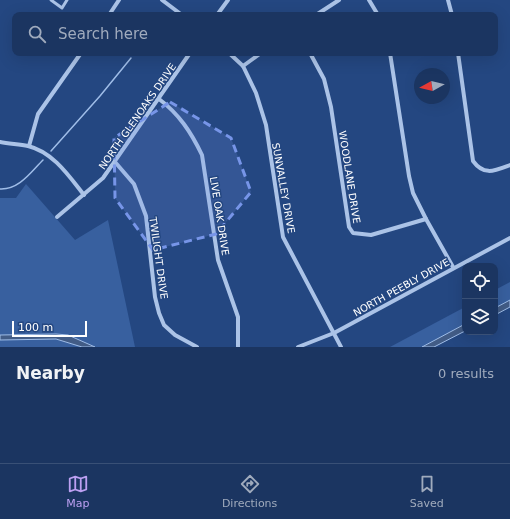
<!DOCTYPE html>
<html lang="en">
<head>
<meta charset="utf-8">
<style>
  :root { --surface:#1b3561; --page:#243d67; --text:#f1f3f6; --muted:#a0abbd; --line:#395076; --accent:#bca0f2 }
  body { margin:0; font-family:"DejaVu Sans",sans-serif; background:var(--page); color:var(--text) }
  .controls { position:absolute; right:12px; bottom:12px; display:grid; overflow:hidden; border-radius:8px; box-shadow:0 4px 16px #0002 }
  .controls button { width:36px; height:36px; display:grid; place-items:center; padding:0; border:0; border-bottom:1px solid var(--line); background:var(--surface); color:var(--text); font:20px sans-serif }
  .compass { position:absolute; left:414px; top:68px; width:36px; height:36px; border-radius:50%; background:var(--surface); box-shadow:0 4px 16px #0002; rotate:262deg }
  .scale { position:absolute; left:12px; bottom:10px; width:75px; box-sizing:border-box; padding-left:4px; border:2px solid #fff; border-top:0; font-size:11px; line-height:14px; white-space:nowrap; color:#fff; -webkit-text-stroke:3px #244781; paint-order:stroke }
  .list { margin:0; padding:0; list-style:none }
  h2 { display:flex; justify-content:space-between; align-items:center; height:52px; margin:0; padding:0 16px; font-size:17px }
  h2 small { font-size:13px; font-weight:400; color:var(--muted) }
  .icon { flex:none; width:22px; height:22px; fill:none; stroke:currentColor; stroke-width:2; stroke-linecap:round; stroke-linejoin:round }
  .map { position:relative; flex:none; width:510px; height:347px; overflow:hidden }
  .search { position:absolute; background:var(--surface); box-shadow:0 4px 16px #0002; left:12px; right:12px; top:12px; height:44px; display:flex; align-items:center; gap:10px; box-sizing:border-box; padding:0 14px; border-radius:8px; color:var(--muted); font-size:15px }
  .sheet { height:116px; background:var(--surface) }
  nav { display:flex; justify-content:space-around; align-items:center; box-sizing:border-box; height:56px; border-top:1px solid var(--line); background:var(--surface); font-size:11px; color:var(--muted) }
  nav a { display:grid; justify-items:center; gap:2px }
  nav .on { color:var(--accent) }
  .map>svg:first-child { display:block }
</style>
</head>
<body>
<div class="map">
<svg width="510" height="347" viewBox="0 0 510 347">
  <rect width="100%" height="100%" fill="#244781"/>
  <g fill="#38609f">
    <polygon points="26,184 75,240 108,220 135,347 95,347 68,335 56,334 0,335 0,198 16,198"/>
    <polygon points="510,282 510,300 495,308 495,290"/>
    <polygon points="465,307 465,324 422,347 390,347"/>
    <polygon points="29,338 56,339 82,347 0,347 0,340"/>
  </g>
  <g fill="#425c86" stroke="#9fbde8">
    <polygon points="510,300 510,307 495,315 495,308"/>
    <polygon points="465,324 465,331 434,347 422,347"/>
    <polygon points="56,334 68,335 95,347 82,347 56,339 0,340 0,335"/>
  </g>
  <g fill="none" stroke-linecap="round" stroke-linejoin="round">
    <g stroke="#9fbde8" stroke-width="1.5">
      <polyline points="51,151 100,96 131,58"/>
      <path d="M 0,189 C 19,190 31,172 43,160"/>
    </g>
    <polyline stroke="#abc3e7" stroke-width="3" points="51,0 62,8 67,0"/>
    <g stroke="#abc3e7" stroke-width="4">
      <polyline points="162,0 182,15"/>
      <polyline points="369,0 378,15"/>
      <polyline points="448,0 452,15"/>
      <polyline points="109,15 119,0"/>
      <polyline points="217,15 228,0"/>
      <polyline points="316,15 339,0"/>
      <polyline points="229,53 243,66 256,93 266,125 283,237 341,347"/>
      <polyline points="310,53 324,79 331,107 349,227 353,233 371,235 426,219"/>
      <polyline points="390,53 409,176 413,193 426,219 453,267"/>
      <path d="M 458,53 L 473,161 C 484,176 494,171 510,165"/>
      <polyline points="243,66 261,53"/>
      <path d="M 159,99 C 179,114 191,132 202,155 L 218,260 L 238,317 L 238,347"/>
      <path d="M 0,142 C 9,144 19,144 28,146 C 53,152 69,176 84,195"/>
      <polyline points="29,146 38,114 81,53"/>
      <polyline points="115,162 134,184 146,216 155,297 159,313 164,325 175,335 197,347"/>
      <polyline points="57,217 103,178 190,53"/>
      <polyline points="298,347 334,333 510,238"/>
    </g>
  </g>
  <path fill="#7795e8" fill-opacity="0.2" stroke="#7795e8" stroke-width="3" stroke-dasharray="8 5" stroke-linejoin="round" d="M 170,102 L 231,138 L 251,192 L 216,234 L 153,250 L 115,198 L 114,138 Z"/>
  <g text-anchor="middle" stroke-width="3" stroke-linejoin="round" paint-order="stroke">
    <g font-size="10" fill="#fff" stroke="#244781">
      <text transform="translate(137 116) rotate(-55)" y="4">NORTH GLENOAKS DRIVE</text>
      <text transform="translate(350 177) rotate(81)" y="4">WOODLANE DRIVE</text>
      <text transform="translate(284 188) rotate(80)" y="4">SUNVALLEY DRIVE</text>
      <text transform="translate(220 216) rotate(81)" y="4">LIVE OAK DRIVE</text>
      <text transform="translate(159 258) rotate(82)" y="4">TWILIGHT DRIVE</text>
      <text transform="translate(401 287) rotate(-29)" y="4">NORTH PEEBLY DRIVE</text>
    </g>
  </g>
</svg>
<div class="controls">
<button><svg class="icon" aria-label="locate" viewBox="0 0 24 24"><circle cx="12" cy="12" r="6"/><path d="M12 2v4M12 18v4M2 12h4M18 12h4"/></svg></button>
<button><svg class="icon" aria-label="layers" viewBox="0 0 24 24"><path d="M12 4l9 5-9 5-9-5zM3 14l9 5 9-5"/></svg></button>
</div>
<svg class="compass" viewBox="-18 -18 36 36"><path d="M0-13l5 13h-10z" fill="#e53935"/><path d="M0 13l5-13h-10z" fill="#a0abbd"/></svg>
<div class="scale">100 m</div>
<div class="search"><svg class="icon" aria-label="search" viewBox="0 0 24 24"><circle cx="10" cy="10" r="6"/><path d="M15 15l6 6"/></svg>Search here</div>
</div>
<section class="sheet">
<h2>Nearby<small>0 results</small></h2>
<ul class="list">
</ul>
</section>
<nav>
<a class="on"><svg class="icon" aria-label="map" viewBox="0 0 24 24"><path d="M3 6l6-2 6 2 6-2v14l-6 2-6-2-6 2zM9 4v14M15 6v14"/></svg>Map</a>
<a><svg class="icon" aria-label="directions" viewBox="0 0 24 24"><path d="M12 3l9 9-9 9-9-9zM9 14v-3h6M13 9l2 2-2 2"/></svg>Directions</a>
<a><svg class="icon" aria-label="saved" viewBox="0 0 24 24"><path d="M7 4h10v16l-5-4-5 4z"/></svg>Saved</a>
</nav>
</body>
</html>
